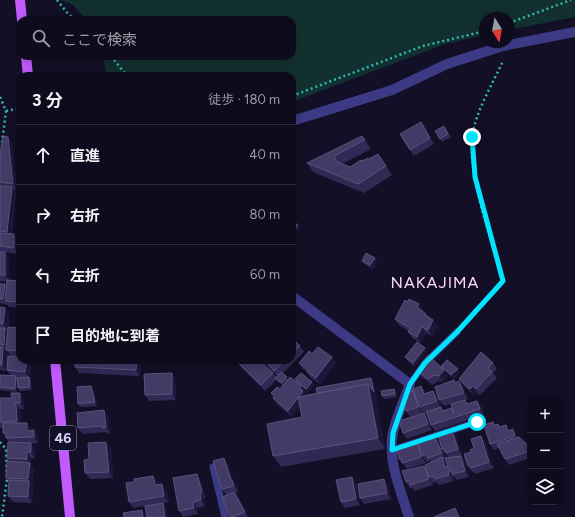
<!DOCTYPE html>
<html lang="ja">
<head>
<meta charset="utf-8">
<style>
  :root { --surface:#0e0b1c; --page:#1c1929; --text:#f1f3f6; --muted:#9b9ba3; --line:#2e2b3b }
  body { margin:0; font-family:Figtree,"Noto Sans JP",sans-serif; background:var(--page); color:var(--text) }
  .controls { position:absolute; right:12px; bottom:12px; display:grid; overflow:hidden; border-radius:8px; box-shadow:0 2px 10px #0003 }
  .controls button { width:36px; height:36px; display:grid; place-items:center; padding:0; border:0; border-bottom:1px solid var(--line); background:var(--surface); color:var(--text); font:20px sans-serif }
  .compass { position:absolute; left:479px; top:12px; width:36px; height:36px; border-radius:50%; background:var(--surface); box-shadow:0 2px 10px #0003; rotate:169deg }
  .stop { position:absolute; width:12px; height:12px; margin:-9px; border:3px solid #00e5ff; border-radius:50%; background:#fff }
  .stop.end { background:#00e5ff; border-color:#fff; box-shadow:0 1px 4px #0008 }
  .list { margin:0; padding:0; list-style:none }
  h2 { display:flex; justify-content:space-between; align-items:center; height:52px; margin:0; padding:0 16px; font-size:17px }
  h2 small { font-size:13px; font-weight:400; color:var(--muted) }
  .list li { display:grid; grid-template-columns:26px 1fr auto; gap:12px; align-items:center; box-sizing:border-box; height:60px; padding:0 16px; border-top:1px solid var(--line) }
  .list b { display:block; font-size:15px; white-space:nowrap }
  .list em { font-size:13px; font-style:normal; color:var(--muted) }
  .icon { flex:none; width:22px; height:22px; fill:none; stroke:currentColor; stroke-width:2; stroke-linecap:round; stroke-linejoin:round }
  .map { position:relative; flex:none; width:575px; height:517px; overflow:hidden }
  .search { position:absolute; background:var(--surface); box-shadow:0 2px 10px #0003; left:16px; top:16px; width:280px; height:44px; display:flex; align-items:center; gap:10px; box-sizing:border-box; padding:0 14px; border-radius:12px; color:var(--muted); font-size:15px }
  .panel { position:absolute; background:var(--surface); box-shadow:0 2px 10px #0003; left:16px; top:72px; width:280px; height:292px; border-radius:12px }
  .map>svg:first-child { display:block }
</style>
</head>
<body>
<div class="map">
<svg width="575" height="517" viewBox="0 0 575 517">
  <rect width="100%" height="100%" fill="#130f26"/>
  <polygon fill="#12302f" points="62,0 575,0 575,17 509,30 509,18 485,18 485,35 445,44 292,102 292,76 106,76 103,56 292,56 292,20 86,20 73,5"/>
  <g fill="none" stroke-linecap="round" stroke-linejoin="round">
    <g stroke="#2fb8b0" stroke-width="2.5" stroke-dasharray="2 3" stroke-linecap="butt">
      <polyline points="57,0 69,15 76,20"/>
      <polyline points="509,23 571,0"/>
      <polyline points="111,56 127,76"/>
      <polyline points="292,96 423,46 485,31"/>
      <polyline points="0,97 6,111 2,143"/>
      <polyline points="6,111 20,108"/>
      <path d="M 464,325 L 503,281 C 492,241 468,177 472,137 C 475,113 493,83 503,61"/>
      <polyline points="0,442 6,449 7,479 2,517"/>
    </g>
    <g stroke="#3d3a85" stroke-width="7">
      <polyline points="410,384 425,363 457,332"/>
      <polyline points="392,450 477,422"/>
      <polyline points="213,467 225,517"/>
    </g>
    <g stroke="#3d3a85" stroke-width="10">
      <polyline points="292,121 392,90 447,64 503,46 575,32"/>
      <path d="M 292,296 L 410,384 C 404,400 397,415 393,432 C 387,460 401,491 409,517"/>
    </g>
    <g stroke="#c25bff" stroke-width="10">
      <polyline points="20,0 22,20"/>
      <polyline points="26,56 28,76"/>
      <polyline points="55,360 70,517"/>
    </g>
  </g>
  <g fill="#312854" fill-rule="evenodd">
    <polygon points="444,126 451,137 442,142 435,131"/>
    <polygon points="425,128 434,144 414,156 410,150"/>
    <polygon points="362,136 371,149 342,164 350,167 369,159 378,154 392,175 364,193 313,172 307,163"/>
    <polygon points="8,137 12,143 17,190 14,189 16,193 12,234 19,240 18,254 5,252 9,258 9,280 20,281 20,308 9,307 8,305 0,303 0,284 6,286 7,281 0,281 0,182"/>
    <polygon points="375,258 377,261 373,269 364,264 362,261"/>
    <polygon points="0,307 5,308 9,314 8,330 6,330 8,332 20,328 20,357 11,356 7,351 6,350 8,353 6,371 0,370"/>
    <polygon points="423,310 423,311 438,326 432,336 426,333 421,343 412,338 408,332 409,331 399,325 395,319"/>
    <polygon points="292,338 300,346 304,352 283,373 288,379 297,382 295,379 312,382 314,385 308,392 302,386 306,392 305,393 306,395 373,381 385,449 281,467 273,456 302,417 300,406 292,417 277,404 273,398 274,397 271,393 280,389 283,386 276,380 265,391 242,368 237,362 273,373 276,377 277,376 262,360 292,360"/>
    <polygon points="425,348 427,351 415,367 407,360 405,357"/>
    <polygon points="312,354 332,357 336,363 320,384 311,378 308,373 303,369 299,363"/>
    <polygon points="493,363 497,369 493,373 497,378 480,395 477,392 474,395 463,385 459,379"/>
    <polygon points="31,364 30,377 31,380 32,390 20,391 18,388 17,385 17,392 0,390 0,375 11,376 7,370"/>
    <polygon points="141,364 140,376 79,373 75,367"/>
    <polygon points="441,366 458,369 460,372 454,379 444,370 448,376 443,382 438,381 432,385 421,376 417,370 443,369"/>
    <polygon points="176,379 176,400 149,401 145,395"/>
    <polygon points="455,382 463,387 468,399 465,400 468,404 477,401 482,407 484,415 435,431 431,425 427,412 424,413 428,419 432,430 407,439 403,433 424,413 421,410 422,413 410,417 406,411 406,403 415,394 426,392 426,393 433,391 438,397 441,407 444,411 453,409 461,401 444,406 439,400"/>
    <polygon points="93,389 97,406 81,407 78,404"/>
    <polygon points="396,392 397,397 384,399 382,396"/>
    <polygon points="0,398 24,399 24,409 19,409 21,411 21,423 31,429 31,431 38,436 38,443 31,444 35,449 35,458 31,458 31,465 34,469 32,485 33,487 32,503 13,502 8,496 9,482 6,478 9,461 7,458 9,442 3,433 3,428 0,428"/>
    <polygon points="108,416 110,433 107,434 106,432 83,434 78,428"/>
    <polygon points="495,425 510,431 517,436 518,437 530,447 530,458 509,465 505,459 499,448 494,450 490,444"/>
    <path d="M 452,430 L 456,436 L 462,455 L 458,457 L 465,462 L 469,477 L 457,480 L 454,477 L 453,477 L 454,481 L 439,485 L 437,482 L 433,483 L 431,480 L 433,485 L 414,491 L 412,488 L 410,488 L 406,482 L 427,469 L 431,462 L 430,461 L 427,462 L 424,458 L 426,463 L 407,469 L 399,459 L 420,447 L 427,439 L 434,435 L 439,441 L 446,458 L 449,458 L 442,449 ZM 445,459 L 448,467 L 447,467 L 446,463 L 444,460 Z"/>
    <polygon points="485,442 494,468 475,474 474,472 472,472 468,466 471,452 474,448"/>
    <polygon points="111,448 113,478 90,479 85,473 89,459"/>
    <polygon points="228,464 234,482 237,486 238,492 235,493 239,498 248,517 230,517 226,495 222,489"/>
    <polygon points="352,477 356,483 360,505 345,508 341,502"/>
    <polygon points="384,479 388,485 391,499 364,504 360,498"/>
    <polygon points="201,480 206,498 204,498 205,506 197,508 198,514 183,517 179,511"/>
    <polygon points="158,482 158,484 166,490 169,502 163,503 167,509 145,506 133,508 129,502"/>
  </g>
  <g fill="#1d163a">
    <polygon points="421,122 425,128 434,144 430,138"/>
    <polygon points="362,136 369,144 371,149 365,140"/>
    <polygon points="8,137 12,143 17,190 13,184"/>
    <polygon points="12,187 16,193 11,238 7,232"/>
    <polygon points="298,225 300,228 295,235 293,232"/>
    <polygon points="14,234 19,240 18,254 14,248"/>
    <polygon points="5,252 9,258 9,281 5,275"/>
    <polygon points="375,258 377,261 373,269 370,265"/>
    <polygon points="5,284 9,290 5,301 8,305 3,299"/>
    <polygon points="419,304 423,310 422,313 417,307"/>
    <polygon points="5,308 9,314 8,330 3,324"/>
    <polygon points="433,320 438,326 432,336 428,330"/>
    <polygon points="422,327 426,333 421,343 417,337"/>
    <polygon points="5,328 10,334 7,350 4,345"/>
    <polygon points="3,347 8,353 6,371 2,365"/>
    <polygon points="425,348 427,351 415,367 413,363"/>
    <polygon points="332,357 336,363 320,384 316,378"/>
    <polygon points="27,360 28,360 31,364 30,377 31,380 32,390 30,387 29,378 25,372"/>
    <polygon points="137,360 138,360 141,364 140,376 136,370"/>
    <polygon points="458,369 460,372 454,379 451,375"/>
    <polygon points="444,370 448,376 443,382 439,376"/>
    <polygon points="172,373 176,379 176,400 172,394"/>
    <polygon points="16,376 18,379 17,392 15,389"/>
    <polygon points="371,378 373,381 376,395 374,392"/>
    <polygon points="459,381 463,387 468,399 464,393"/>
    <polygon points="312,382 314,385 308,392 306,389"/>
    <polygon points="368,384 376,395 385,449 378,438"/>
    <polygon points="91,386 93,389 97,406 95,402"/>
    <polygon points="301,386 306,392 305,393 307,397 292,417 288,411"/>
    <polygon points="421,386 426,392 428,400 424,394"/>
    <polygon points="473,386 477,392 474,395 470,389"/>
    <polygon points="394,389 396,392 397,397 395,394"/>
    <polygon points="413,391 417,397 419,407 422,413 418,407"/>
    <polygon points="433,391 438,397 441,408 437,401"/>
    <polygon points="20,393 24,399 24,409 20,403"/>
    <polygon points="477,401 482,407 484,415 480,409"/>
    <polygon points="14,403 16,406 16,405 21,411 21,427 17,421"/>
    <polygon points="104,410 108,416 110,433 106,427"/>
    <polygon points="424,413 428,419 432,430 428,424"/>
    <polygon points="27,423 31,429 31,437 27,431"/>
    <polygon points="513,429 517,436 519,442 515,436"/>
    <polygon points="34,430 38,436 38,443 34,437"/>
    <polygon points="452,430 456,436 462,455 458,449"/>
    <polygon points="434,435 439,441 446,459 442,453"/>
    <polygon points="481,436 485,442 494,468 489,462"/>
    <polygon points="106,442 111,448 113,478 109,472"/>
    <polygon points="31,443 35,449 35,458 31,452"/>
    <polygon points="418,444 422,450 422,456 424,458 426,463 421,457"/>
    <polygon points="27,452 31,458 31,465 34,469 32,485 28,479 30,463 27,459"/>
    <polygon points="461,456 465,462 469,477 465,471"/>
    <polygon points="442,457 446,463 449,473 445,467"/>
    <polygon points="224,458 228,464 234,482 237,486 238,492 231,480"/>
    <polygon points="424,466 429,472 429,477 431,480 433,485 429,479"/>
    <polygon points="448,471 453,477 454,481 449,475"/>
    <polygon points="197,474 201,480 206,498 202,492"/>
    <polygon points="153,476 158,482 159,491 155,485"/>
    <polygon points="352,477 356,483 360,505 356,499"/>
    <polygon points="384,479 388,485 391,499 387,493"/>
    <polygon points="29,481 33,487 32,503 28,497"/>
    <polygon points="162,484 166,490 169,502 164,496"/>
    <polygon points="200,492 204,498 205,506 201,500"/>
    <polygon points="234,492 239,498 248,517 245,512"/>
    <polygon points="193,502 197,508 198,514 194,508"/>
    <polygon points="163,503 167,509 168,517 165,517"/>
    <polygon points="455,508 461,517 459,517"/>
    <polygon points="142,510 146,516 146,517 143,517"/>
  </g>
  <g fill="#433a66" stroke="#5a527e">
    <polygon points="421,122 430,138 410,150 400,134"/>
    <polygon points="444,126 448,134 440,139 435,131"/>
    <polygon points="6,136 8,137 13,184 0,182 0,160 1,147 3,137"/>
    <polygon points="362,136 365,140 334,156 337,162 350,167 361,160 362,161 368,158 369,159 378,154 386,166 358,184 307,163"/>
    <polygon points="0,186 12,187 7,232 0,231"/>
    <polygon points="292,221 298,225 293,232 292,232"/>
    <polygon points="0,233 14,234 14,248 0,246"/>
    <rect x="0" y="252" width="5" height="23"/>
    <polygon points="366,253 375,258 370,265 362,261"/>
    <polygon points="7,280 20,281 20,302 5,301"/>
    <polygon points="0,284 5,284 3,299 0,299"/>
    <polygon points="409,299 419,304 417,307 426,314 425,315 433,320 428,330 422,327 417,337 408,332 410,328 395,319 405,300 407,302"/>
    <polygon points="0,307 5,308 3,324 0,323"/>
    <polygon points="8,327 20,328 20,351 6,350"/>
    <polygon points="0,328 5,328 4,345 0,344"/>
    <polygon points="292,338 300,346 292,353"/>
    <polygon points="417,342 425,348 413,363 405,357"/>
    <polygon points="0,347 3,347 2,365 0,365"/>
    <polygon points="318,347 332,357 316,378 307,372 308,370 299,363 309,351 312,354"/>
    <polygon points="481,352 493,363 488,368 492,372 476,389 473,386 470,389 459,379"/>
    <polygon points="428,355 444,370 439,376 434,375 428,379 417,370"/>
    <polygon points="8,356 20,357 20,360 27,360 25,372 7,370"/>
    <polygon points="75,360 137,360 136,370 75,367"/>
    <polygon points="239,360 259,360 273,373 261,385 237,362"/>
    <polygon points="264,360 285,360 274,371"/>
    <polygon points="447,360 458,369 451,375 441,366"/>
    <polygon points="281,372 287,377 281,383 275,378"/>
    <polygon points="172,373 172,394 145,395 144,374"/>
    <polygon points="301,373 312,382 306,389 295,379"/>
    <polygon points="0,375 16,376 15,389 0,387"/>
    <polygon points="29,377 30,387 18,388 17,378"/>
    <polygon points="290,377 301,386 300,388 303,391 288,411 273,398 274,396 271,393 277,387 280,389"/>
    <polygon points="371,378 374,392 368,384 317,393 316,388"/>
    <polygon points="454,380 455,383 459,381 464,393 439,400 435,387"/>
    <polygon points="368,384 378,438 273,456 267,424 302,417 298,397"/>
    <polygon points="91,386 95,402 78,404 77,387"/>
    <polygon points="421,386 424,394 433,391 437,401 419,407 413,389"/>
    <polygon points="394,389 395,394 382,396 381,391"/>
    <polygon points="413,391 418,407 406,411 403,403 406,403 404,394"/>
    <polygon points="11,393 20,393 20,403 14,403 14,405 16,405 17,421 0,422 0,398 12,398"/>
    <polygon points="465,400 467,404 477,401 480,409 431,425 426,412 441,407 442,411 452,408 454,414 451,404"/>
    <polygon points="104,410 106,427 103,428 102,426 78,428 77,413"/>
    <polygon points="424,413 428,424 403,433 399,421"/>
    <polygon points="493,422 494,425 498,424 499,427 506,425 508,431 513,429 515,436 490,444 484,425"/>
    <polygon points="3,423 27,423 27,431 34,430 34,437 6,438 6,433 3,433"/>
    <polygon points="452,430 458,449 446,453 444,449 442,449 438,435"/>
    <polygon points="434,435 442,453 428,458 426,454 422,456 418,442 427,439 426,438"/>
    <polygon points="481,436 489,462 471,468 470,466 468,466 464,454 471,452 470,450 474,448 471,439"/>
    <polygon points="519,437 530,447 530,451 505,459 497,444"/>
    <polygon points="8,442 31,443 31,452 27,452 27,459 7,458"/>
    <polygon points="106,442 109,472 85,473 84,460 89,459 88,443"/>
    <polygon points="418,444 421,457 402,463 401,459 399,459 397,448"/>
    <polygon points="461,456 465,471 453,474 451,470 448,471 449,475 435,479 433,476 429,477 425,465 442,457 445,467 448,467 445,458"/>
    <polygon points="224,458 231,480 232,480 234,486 222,489 213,461"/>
    <polygon points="7,461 30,463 28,479 6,478"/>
    <polygon points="424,466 429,479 410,485 409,481 406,482 402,471"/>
    <polygon points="197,474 202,492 200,492 201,500 193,502 194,508 179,511 173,478"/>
    <polygon points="153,476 155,485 162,484 164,496 129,502 126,483 134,482 134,479"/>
    <polygon points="352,477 356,499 341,502 336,480"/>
    <polygon points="384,479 387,493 360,498 358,484"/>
    <polygon points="9,480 29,481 28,497 8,496"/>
    <polygon points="234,492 245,512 232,517 230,517 222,497"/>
    <polygon points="163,503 165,517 147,517 145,506"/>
    <polygon points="455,508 459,517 434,517"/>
    <polygon points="142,510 143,517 124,517 123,513"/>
  </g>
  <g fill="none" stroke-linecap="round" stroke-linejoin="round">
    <polyline stroke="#00e5ff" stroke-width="5" points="472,137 475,177 503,281 457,332 425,363 410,384 393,433 392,450 477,422"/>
  </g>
  <g text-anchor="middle" stroke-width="4" stroke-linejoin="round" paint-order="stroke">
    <rect fill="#130f26" stroke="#9e99be" stroke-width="1" x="50" y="426" width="26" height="24" rx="3"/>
    <g font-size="14" font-weight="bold" fill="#d9d4ff">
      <text x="63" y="443">46</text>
    </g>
    <g font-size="16" letter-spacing="1" fill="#ffd6f0" stroke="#130f26">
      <text x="435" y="288">NAKAJIMA</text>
    </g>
  </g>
</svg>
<div class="controls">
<button>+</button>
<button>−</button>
<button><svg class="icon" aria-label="layers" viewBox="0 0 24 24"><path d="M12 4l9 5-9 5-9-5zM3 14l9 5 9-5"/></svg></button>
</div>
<svg class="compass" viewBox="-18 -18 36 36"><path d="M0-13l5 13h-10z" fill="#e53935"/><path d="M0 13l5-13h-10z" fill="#9b9ba3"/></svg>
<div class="stop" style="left:477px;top:422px"></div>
<div class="stop end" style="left:472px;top:137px"></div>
<div class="search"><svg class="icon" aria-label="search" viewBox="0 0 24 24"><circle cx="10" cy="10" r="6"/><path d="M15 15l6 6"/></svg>ここで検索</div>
<section class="panel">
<h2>3 分<small>徒歩 · 180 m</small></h2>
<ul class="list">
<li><svg class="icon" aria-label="ahead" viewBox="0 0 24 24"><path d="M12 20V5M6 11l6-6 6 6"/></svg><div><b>直進</b></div><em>40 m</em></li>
<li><svg class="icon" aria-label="right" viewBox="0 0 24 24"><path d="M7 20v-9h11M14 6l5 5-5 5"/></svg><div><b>右折</b></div><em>80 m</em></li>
<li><svg class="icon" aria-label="left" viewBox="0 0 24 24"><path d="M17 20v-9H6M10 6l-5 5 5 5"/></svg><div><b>左折</b></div><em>60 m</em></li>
<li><svg class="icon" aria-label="arrive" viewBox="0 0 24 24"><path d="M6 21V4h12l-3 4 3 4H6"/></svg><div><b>目的地に到着</b></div></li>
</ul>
</section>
</div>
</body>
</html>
